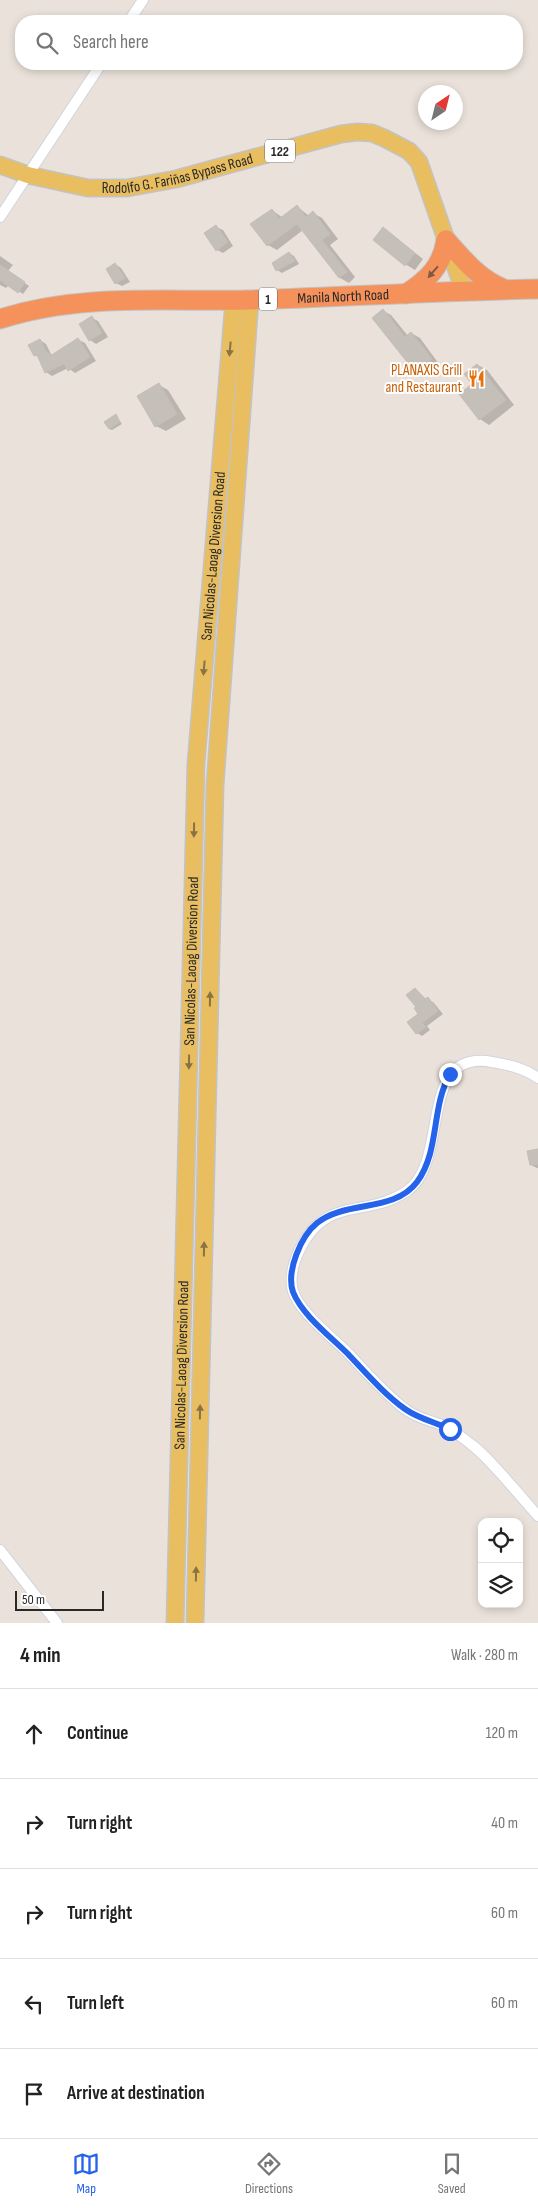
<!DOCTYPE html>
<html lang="en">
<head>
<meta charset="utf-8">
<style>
  :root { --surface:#fff; --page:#f6f6f6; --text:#222; --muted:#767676; --line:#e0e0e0; --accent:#2563eb }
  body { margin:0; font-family:"Sofia Sans Condensed",sans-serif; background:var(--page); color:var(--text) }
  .controls { position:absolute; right:15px; bottom:15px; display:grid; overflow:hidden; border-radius:10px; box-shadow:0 2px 8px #0003 }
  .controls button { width:45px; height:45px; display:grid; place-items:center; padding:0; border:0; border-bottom:1px solid var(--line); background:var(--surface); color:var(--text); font:25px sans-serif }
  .compass { position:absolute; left:418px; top:85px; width:45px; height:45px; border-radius:50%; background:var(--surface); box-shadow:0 2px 8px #0003; rotate:35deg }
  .scale { position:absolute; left:15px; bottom:12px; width:89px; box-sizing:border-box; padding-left:5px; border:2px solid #282828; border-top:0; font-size:14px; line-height:18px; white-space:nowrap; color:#282828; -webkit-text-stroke:4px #fff; paint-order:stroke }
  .stop { position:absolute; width:15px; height:15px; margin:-11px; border:4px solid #2563eb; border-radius:50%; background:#fff }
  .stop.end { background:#2563eb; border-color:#fff; box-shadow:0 1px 5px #0008 }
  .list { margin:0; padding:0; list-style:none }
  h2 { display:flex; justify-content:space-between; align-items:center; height:65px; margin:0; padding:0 20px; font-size:21px }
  h2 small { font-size:16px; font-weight:400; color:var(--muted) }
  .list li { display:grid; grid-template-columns:32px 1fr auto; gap:15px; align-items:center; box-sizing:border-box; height:90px; padding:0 20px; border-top:1px solid var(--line) }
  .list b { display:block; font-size:19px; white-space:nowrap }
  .list em { font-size:16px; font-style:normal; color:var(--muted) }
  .icon { flex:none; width:28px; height:28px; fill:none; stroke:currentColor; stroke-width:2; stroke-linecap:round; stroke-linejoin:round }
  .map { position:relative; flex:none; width:538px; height:1623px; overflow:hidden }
  .search { position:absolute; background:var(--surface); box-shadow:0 2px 8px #0003; left:15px; right:15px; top:15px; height:55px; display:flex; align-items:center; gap:12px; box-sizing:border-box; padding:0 18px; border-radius:20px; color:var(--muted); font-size:19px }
  .sheet { height:515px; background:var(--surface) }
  nav { display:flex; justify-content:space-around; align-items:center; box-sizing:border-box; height:70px; border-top:1px solid var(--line); background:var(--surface); font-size:14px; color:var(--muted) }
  nav a { display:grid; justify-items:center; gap:2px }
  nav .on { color:var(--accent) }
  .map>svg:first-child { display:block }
</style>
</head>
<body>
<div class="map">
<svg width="538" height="1623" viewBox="0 0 538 1623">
  <rect width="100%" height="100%" fill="#eae2da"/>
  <g fill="#0003">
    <polygon points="298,207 309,216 313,213 322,218 338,239 330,245 355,277 349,283 340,278 303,230 277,250 268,245 272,210 283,218"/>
    <polygon points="216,227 223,230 233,246 223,253 217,250"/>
    <polygon points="384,229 423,259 415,270 405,264"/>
    <polygon points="289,253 294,256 299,264 282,273 277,270 273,264"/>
    <polygon points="0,256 13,265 8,271 29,286 23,294 9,285 6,288 0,285"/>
    <polygon points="115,264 121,268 130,282 122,286 116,283"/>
    <polygon points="383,311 391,315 408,336 411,333 420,338 439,364 424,375 416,371"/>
    <polygon points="92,318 98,321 108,337 96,344 90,340"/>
    <polygon points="40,340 46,344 52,356 79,340 85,343 96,361 75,373 68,368 52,376 46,372 40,358 35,355"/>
    <polygon points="478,365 487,370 514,405 489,425 480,419 461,394 474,384"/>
    <polygon points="159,385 168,390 186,419 166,431 156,426"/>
    <polygon points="116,416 122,424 112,430 109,429"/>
    <polygon points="415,989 427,1000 433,1002 443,1014 427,1026 430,1030 422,1036 417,1033 420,1014"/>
    <polygon points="538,1150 538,1168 537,1168 531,1165"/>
  </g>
  <g fill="#c5bfba" stroke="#c5beb4">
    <polygon points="297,205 306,217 313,211 330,234 322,240 347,272 339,278 297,224 267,246 250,224 272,209 279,219"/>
    <polygon points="216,225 228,242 216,251 204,233"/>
    <polygon points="383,227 415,253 405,266 373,240"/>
    <polygon points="289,252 295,261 276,271 272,263"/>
    <polygon points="115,263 125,278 115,284 106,269"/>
    <polygon points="0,265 25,282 18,293 0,280"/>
    <polygon points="383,309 405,337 411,332 432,359 415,372 372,318"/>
    <polygon points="92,316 102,333 89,341 79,324"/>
    <polygon points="78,338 90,357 68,371 64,364 45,373 37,355 34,356 28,345 40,339 47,353 49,353 50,356"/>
    <polygon points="477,364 506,400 479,420 459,394 472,384 464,374"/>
    <polygon points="159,383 177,414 155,427 137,396"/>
    <polygon points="116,414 120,422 109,429 104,422"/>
    <polygon points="415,988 425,999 428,997 438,1011 422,1023 426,1027 416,1034 407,1022 418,1014 414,1008 416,1007 406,995"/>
    <polygon points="538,1149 538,1164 530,1165 527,1151"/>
  </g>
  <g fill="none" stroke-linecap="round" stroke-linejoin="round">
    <defs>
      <g id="street">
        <polyline points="129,21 143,0"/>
        <polyline points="0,217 101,64"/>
        <path d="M 538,1078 C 524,1068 509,1065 492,1062 C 416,1048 451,1161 407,1191 C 364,1220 327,1193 299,1251 C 294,1262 289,1278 293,1291 C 300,1313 332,1337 348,1353 C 366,1372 384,1393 405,1409 C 416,1418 429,1420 442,1425 C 454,1430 467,1441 477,1449 C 499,1469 518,1494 538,1516"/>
        <polyline points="0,1550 57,1623"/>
      </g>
      <g id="primary">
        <path id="s1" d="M 0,165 L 28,175 L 88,188 L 127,188 L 176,179 L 341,134 L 357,132 L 372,133 L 384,138 L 409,151 L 419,162 L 464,291"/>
        <path id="s2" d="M 175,1623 L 196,764 L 234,300"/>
        <polyline points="195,1623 215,785 250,300"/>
      </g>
      <g id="highway">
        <path d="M 446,240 C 464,260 479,279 504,289"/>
        <path d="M 406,294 C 427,280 442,267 446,240"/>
        <path id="s3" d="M 0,319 C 80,293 165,302 247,300 C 344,297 441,291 538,289"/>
      </g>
    </defs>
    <use href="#street" stroke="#d0d4e0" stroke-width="12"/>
    <use href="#primary" stroke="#c3c3c3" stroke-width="19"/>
    <use href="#highway" stroke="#c3c3c3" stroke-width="21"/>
    <use href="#street" stroke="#fff" stroke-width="10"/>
    <use href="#primary" stroke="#e9be60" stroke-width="16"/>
    <use href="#highway" stroke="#f5915a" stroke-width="19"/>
  </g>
  <defs><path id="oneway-solid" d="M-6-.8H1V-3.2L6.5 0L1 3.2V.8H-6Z" transform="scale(1.25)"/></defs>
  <use fill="#84573e" href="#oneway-solid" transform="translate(433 272) rotate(131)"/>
  <g fill="#887344">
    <use href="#oneway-solid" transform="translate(230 349) rotate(95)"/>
    <use href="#oneway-solid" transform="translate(204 668) rotate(95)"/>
    <use href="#oneway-solid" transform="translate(194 830) rotate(91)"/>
    <use href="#oneway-solid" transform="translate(210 999) rotate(-89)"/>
    <use href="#oneway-solid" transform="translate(189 1062) rotate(91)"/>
    <use href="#oneway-solid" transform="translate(204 1249) rotate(-89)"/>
    <use href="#oneway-solid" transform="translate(200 1412) rotate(-89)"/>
    <use href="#oneway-solid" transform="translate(196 1574) rotate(-89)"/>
  </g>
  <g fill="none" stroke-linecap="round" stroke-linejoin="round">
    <path stroke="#2563eb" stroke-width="6" d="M 450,1074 C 431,1107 440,1151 417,1182 C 394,1213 345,1200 317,1223 C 301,1236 286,1271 293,1292 C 302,1315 331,1337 348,1354 C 366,1373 384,1394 405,1409 C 419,1419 435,1422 450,1429"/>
  </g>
  <defs>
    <symbol id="restaurant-bare" viewBox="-9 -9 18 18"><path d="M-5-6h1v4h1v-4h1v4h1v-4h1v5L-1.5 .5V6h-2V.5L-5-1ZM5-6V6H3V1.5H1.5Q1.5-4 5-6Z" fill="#e8710a" stroke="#fff" stroke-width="2.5" paint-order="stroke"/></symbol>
  </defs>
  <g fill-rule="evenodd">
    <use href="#restaurant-bare" x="464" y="366" width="25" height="25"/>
  </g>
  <g text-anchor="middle" stroke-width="4" stroke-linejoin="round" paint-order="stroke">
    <g fill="#fff" stroke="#686868" stroke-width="1">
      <rect x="265" y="139.5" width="30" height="23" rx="4"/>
      <rect x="259" y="287.5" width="18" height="23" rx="4"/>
    </g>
    <g font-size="14" font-weight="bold" fill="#282828">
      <text x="280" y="156">122</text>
      <text x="268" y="304">1</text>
    </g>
    <g font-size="15" fill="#282828" stroke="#fff">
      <text dy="5" stroke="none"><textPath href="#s1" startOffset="182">Rodolfo G. Fariñas Bypass Road</textPath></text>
      <text dy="5" stroke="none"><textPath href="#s3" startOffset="345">Manila North Road</textPath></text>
      <text dy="5" stroke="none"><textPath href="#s2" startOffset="1068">San Nicolas-Laoag Diversion Road</textPath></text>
      <text dy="5" stroke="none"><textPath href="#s2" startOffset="662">San Nicolas-Laoag Diversion Road</textPath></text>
      <text dy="5" stroke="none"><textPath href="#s2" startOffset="258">San Nicolas-Laoag Diversion Road</textPath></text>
    </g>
    <g font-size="15" fill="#c56008" stroke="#fff" text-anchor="end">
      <text x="462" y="375">PLANAXIS Grill<tspan x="462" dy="17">and Restaurant</tspan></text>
    </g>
  </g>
</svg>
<div class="controls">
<button><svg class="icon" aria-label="locate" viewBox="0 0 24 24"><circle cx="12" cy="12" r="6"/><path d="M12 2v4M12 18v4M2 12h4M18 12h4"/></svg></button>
<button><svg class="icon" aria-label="layers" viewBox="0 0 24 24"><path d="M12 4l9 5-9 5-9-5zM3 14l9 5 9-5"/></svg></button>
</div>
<svg class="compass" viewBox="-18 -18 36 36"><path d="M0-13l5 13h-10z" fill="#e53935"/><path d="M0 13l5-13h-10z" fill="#767676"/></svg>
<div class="scale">50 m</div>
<div class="stop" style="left:450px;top:1429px"></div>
<div class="stop end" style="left:450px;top:1074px"></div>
<div class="search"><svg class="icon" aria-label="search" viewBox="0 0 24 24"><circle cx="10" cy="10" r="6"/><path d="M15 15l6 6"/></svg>Search here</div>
</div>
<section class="sheet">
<h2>4 min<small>Walk · 280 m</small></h2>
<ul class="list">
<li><svg class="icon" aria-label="ahead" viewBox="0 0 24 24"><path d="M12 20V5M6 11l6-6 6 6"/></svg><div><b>Continue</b></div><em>120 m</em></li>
<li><svg class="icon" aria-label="right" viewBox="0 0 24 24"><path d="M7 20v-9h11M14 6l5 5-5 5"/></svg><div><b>Turn right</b></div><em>40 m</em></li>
<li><svg class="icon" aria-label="right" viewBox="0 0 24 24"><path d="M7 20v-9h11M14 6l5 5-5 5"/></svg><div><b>Turn right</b></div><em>60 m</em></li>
<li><svg class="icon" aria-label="left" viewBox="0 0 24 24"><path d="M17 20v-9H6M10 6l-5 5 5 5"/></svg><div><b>Turn left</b></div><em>60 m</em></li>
<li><svg class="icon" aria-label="arrive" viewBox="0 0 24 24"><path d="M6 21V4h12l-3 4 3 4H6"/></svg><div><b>Arrive at destination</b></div></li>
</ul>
</section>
<nav>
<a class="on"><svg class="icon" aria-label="map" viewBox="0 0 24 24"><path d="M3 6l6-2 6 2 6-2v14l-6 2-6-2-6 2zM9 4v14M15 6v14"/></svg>Map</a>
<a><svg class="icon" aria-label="directions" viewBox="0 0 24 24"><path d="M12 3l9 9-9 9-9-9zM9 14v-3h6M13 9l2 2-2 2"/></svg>Directions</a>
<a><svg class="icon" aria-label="saved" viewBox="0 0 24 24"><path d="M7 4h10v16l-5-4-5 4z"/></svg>Saved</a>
</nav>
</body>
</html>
